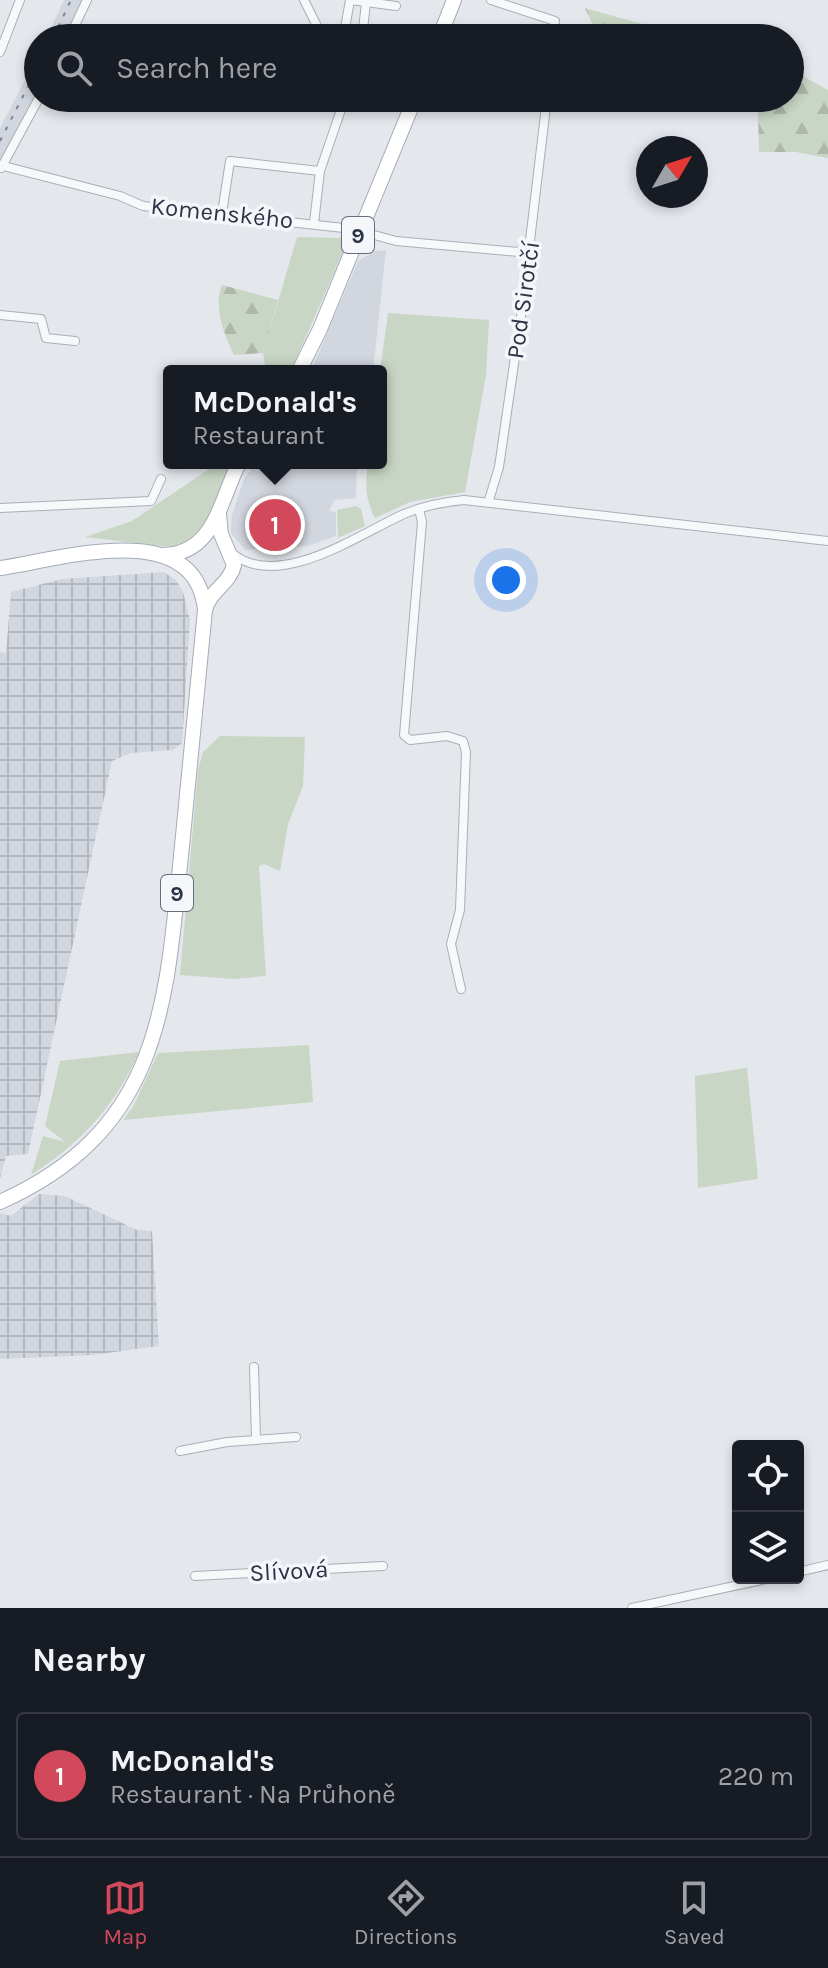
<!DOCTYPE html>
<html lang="en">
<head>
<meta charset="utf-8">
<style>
  :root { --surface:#171b24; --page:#242831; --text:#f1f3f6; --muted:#9ea1a6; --line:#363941; --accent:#d1495b }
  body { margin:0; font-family:Karla,sans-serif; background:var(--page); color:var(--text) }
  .controls { position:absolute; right:24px; bottom:24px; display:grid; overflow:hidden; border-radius:8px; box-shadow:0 4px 12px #0003 }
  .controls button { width:72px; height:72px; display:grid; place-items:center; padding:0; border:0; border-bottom:2px solid var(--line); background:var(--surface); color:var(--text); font:40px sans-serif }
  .compass { position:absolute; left:636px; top:136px; width:72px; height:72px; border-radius:50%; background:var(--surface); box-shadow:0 4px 12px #0003; rotate:51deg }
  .you { position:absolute; left:506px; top:580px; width:28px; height:28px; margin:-20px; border:6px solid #fff; border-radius:50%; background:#1a73e8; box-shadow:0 0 0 12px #1a73e833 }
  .badge { display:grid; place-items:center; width:52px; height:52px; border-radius:50%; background:var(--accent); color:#fff; font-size:26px; font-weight:700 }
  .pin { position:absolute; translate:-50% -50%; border:4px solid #fff; box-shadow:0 2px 8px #0006 }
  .popup { position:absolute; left:163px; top:365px; width:224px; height:104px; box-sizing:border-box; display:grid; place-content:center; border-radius:8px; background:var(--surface); filter:drop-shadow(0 2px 6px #0005); font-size:26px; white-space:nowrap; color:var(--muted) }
  .popup b { font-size:30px; color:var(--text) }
  .popup::after { content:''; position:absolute; left:50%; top:100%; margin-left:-16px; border:16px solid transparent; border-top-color:var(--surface) }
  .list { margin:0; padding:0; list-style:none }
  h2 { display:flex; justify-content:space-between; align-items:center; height:104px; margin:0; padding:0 32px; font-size:34px }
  h2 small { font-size:26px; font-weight:400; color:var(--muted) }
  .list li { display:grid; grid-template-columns:52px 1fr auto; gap:24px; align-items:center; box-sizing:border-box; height:128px; margin:0 16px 16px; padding:0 16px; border:2px solid var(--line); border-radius:8px }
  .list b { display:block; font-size:30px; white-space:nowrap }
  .list p { margin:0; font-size:26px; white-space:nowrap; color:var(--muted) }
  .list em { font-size:26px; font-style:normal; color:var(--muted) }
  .icon { flex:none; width:44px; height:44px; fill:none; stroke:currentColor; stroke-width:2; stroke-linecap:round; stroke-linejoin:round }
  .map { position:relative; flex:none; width:828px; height:1608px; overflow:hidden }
  .search { position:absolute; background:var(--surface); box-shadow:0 4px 12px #0003; left:24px; right:24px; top:24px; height:88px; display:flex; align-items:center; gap:20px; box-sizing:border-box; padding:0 28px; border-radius:44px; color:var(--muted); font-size:30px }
  .sheet { height:248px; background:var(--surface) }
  nav { display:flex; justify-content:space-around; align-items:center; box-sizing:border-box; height:112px; border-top:2px solid var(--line); background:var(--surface); font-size:22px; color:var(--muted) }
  nav a { display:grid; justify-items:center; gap:4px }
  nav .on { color:var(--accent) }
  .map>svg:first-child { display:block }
</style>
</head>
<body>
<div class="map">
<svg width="828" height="1608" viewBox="0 0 828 1608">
  <defs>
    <pattern id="industrial-grid" width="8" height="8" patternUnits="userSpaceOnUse" patternTransform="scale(2)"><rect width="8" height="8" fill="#d2d6de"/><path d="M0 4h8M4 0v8" fill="none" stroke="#b4b8c0"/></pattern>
    <pattern id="forest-firs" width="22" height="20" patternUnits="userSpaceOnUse" patternTransform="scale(2)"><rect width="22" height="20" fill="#c9d6c5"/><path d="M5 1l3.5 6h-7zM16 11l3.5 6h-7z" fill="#adb8ab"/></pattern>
  </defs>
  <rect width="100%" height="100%" fill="#e4e7ec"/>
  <g fill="#d2d6de">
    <polygon points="64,0 82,0 64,38 46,38"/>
    <polygon points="38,55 38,89 0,163 0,128"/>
    <polygon points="386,250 373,371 311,371 358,261 375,251"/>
    <polygon points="256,463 357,463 356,498 335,500 329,510 336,513 336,536 308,546 245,550 231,533 232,515 244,479"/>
  </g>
  <g fill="url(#industrial-grid)">
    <polygon points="164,572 176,580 183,592 190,620 182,743 173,750 131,753 112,761 28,1154 6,1156 0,1179 0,652 6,653 11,592 62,579"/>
    <polygon points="39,1194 65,1196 137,1230 152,1231 159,1346 92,1355 0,1359 0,1213 11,1216"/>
  </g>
  <g fill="#c9d6c5">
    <polygon points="344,231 351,233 295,362 290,371 266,371 263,353 297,237 340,238"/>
    <path d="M 388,313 L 489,320 L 486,375 L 465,492 L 410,502 L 375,518 C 365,499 365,484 368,463 L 381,463 L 380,371 Z"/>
    <polygon points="218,463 230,463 214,508 196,538 171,547 85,537 132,521"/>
    <polygon points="356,506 361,509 365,526 338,538 337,510"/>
    <polygon points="220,736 305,737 303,786 288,824 280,871 264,864 259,866 266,976 233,979 180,975 198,770 203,752"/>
    <polygon points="309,1045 313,1102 123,1120 133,1107 158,1053"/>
    <path d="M 139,1052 C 115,1106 80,1144 31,1175 L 43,1136 L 65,1142 L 45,1126 L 60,1061 Z"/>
    <polygon points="747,1068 758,1179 698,1188 695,1076"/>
  </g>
  <g fill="url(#forest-firs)">
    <polygon points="585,8 692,38 591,38 596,32"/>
    <polygon points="790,69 828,90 828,158 796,152 759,152 758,107 739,98 790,98"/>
    <path d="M 222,285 L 278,300 L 263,353 L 234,355 C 224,334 213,307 222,285 Z"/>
  </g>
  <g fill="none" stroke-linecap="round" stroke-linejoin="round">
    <defs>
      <g id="minor">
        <polyline points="304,0 323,38"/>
        <polyline points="351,0 396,6"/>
        <polyline points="491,0 555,21 553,38"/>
        <polyline points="344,34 350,0"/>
        <polyline points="69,38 87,0"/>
        <polyline points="362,38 366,3"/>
        <polyline points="0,52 20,0"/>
        <polyline points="0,165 120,196 143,206 353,229"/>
        <polyline points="1,168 39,98"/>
        <polyline points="222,213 230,161 320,171"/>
        <polyline points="314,223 320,171 345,98"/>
        <polyline points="367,233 396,241 530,253"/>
        <polyline points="0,315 41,319 46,338 75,341"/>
        <polyline points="489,500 499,467 521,316 547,98"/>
        <polyline points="0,508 151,501 161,479"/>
        <polyline points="419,509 422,522 404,735 410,740 447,736 463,741 466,752 460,910 451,944 461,989"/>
        <path d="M 232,553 C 278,592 361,533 404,514 C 423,506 443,502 464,500 L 828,541"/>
        <polyline points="254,1367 256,1440"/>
        <polyline points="180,1451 227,1442 296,1437"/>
        <polyline points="798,1572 828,1565"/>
        <polyline points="195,1576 383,1566"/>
        <polyline points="632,1608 771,1578"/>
      </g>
      <g id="primary">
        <polyline points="439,38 454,0"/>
        <polyline points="299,371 320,329 415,98"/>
        <path d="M 163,555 C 215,554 220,500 239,463"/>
        <path d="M 0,568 C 59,560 195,515 205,610"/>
        <path d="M 0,1202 C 164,1129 166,1001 182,846 C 190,767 197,689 205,610 C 210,590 230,584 234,565 L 221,534 L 219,514"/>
      </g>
    </defs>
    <use href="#minor" stroke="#a9aeb7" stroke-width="10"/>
    <use href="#primary" stroke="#a3abb8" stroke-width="16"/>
    <use href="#minor" stroke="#f7f8fa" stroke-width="8"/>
    <use href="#primary" stroke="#fff" stroke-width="14"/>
    <g stroke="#7d8696" stroke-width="2" stroke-dasharray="4 8" stroke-linecap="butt">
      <polyline points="53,38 71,0"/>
      <polyline points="0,141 38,67"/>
    </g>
  </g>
  <g text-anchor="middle" stroke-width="7" stroke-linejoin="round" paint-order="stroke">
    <g fill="#f4f6f9" stroke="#676e7b" stroke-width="2">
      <rect x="342" y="217" width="32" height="36" rx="6"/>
      <rect x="161" y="875" width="32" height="36" rx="6"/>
    </g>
    <g font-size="22" font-weight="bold" fill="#2b3445">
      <text x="358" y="243">9</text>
      <text x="177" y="901">9</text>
    </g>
    <g font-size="24" fill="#2b3445" stroke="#f4f6f9">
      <text transform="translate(222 213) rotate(6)" y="8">Komenského</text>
      <text transform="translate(523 300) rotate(-82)" y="8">Pod Sirotčí</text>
      <text transform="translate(289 1571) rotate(-3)" y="8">Slívová</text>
    </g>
  </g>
</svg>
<div class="controls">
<button><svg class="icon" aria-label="locate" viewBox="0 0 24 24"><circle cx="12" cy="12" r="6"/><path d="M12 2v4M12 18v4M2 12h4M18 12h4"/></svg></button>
<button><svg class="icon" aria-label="layers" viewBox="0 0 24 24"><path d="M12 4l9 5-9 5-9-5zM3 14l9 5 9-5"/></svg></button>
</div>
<svg class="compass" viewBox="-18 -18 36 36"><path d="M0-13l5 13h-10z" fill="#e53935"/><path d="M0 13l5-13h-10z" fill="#9ea1a6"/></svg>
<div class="you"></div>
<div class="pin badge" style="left:275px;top:525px">1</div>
<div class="popup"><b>McDonald's</b>Restaurant</div>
<div class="search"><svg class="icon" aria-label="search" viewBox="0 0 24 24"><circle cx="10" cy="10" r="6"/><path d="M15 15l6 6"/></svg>Search here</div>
</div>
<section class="sheet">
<h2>Nearby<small></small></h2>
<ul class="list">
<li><span class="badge">1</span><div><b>McDonald's</b><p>Restaurant · Na Průhoně</p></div><em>220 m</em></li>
</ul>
</section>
<nav>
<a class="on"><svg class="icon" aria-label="map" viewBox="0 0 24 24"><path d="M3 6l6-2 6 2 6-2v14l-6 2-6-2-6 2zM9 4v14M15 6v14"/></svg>Map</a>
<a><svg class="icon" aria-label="directions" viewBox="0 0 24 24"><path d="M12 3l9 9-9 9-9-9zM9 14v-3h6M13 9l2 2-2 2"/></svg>Directions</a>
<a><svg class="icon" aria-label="saved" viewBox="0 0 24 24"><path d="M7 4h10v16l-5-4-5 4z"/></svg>Saved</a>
</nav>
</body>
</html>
